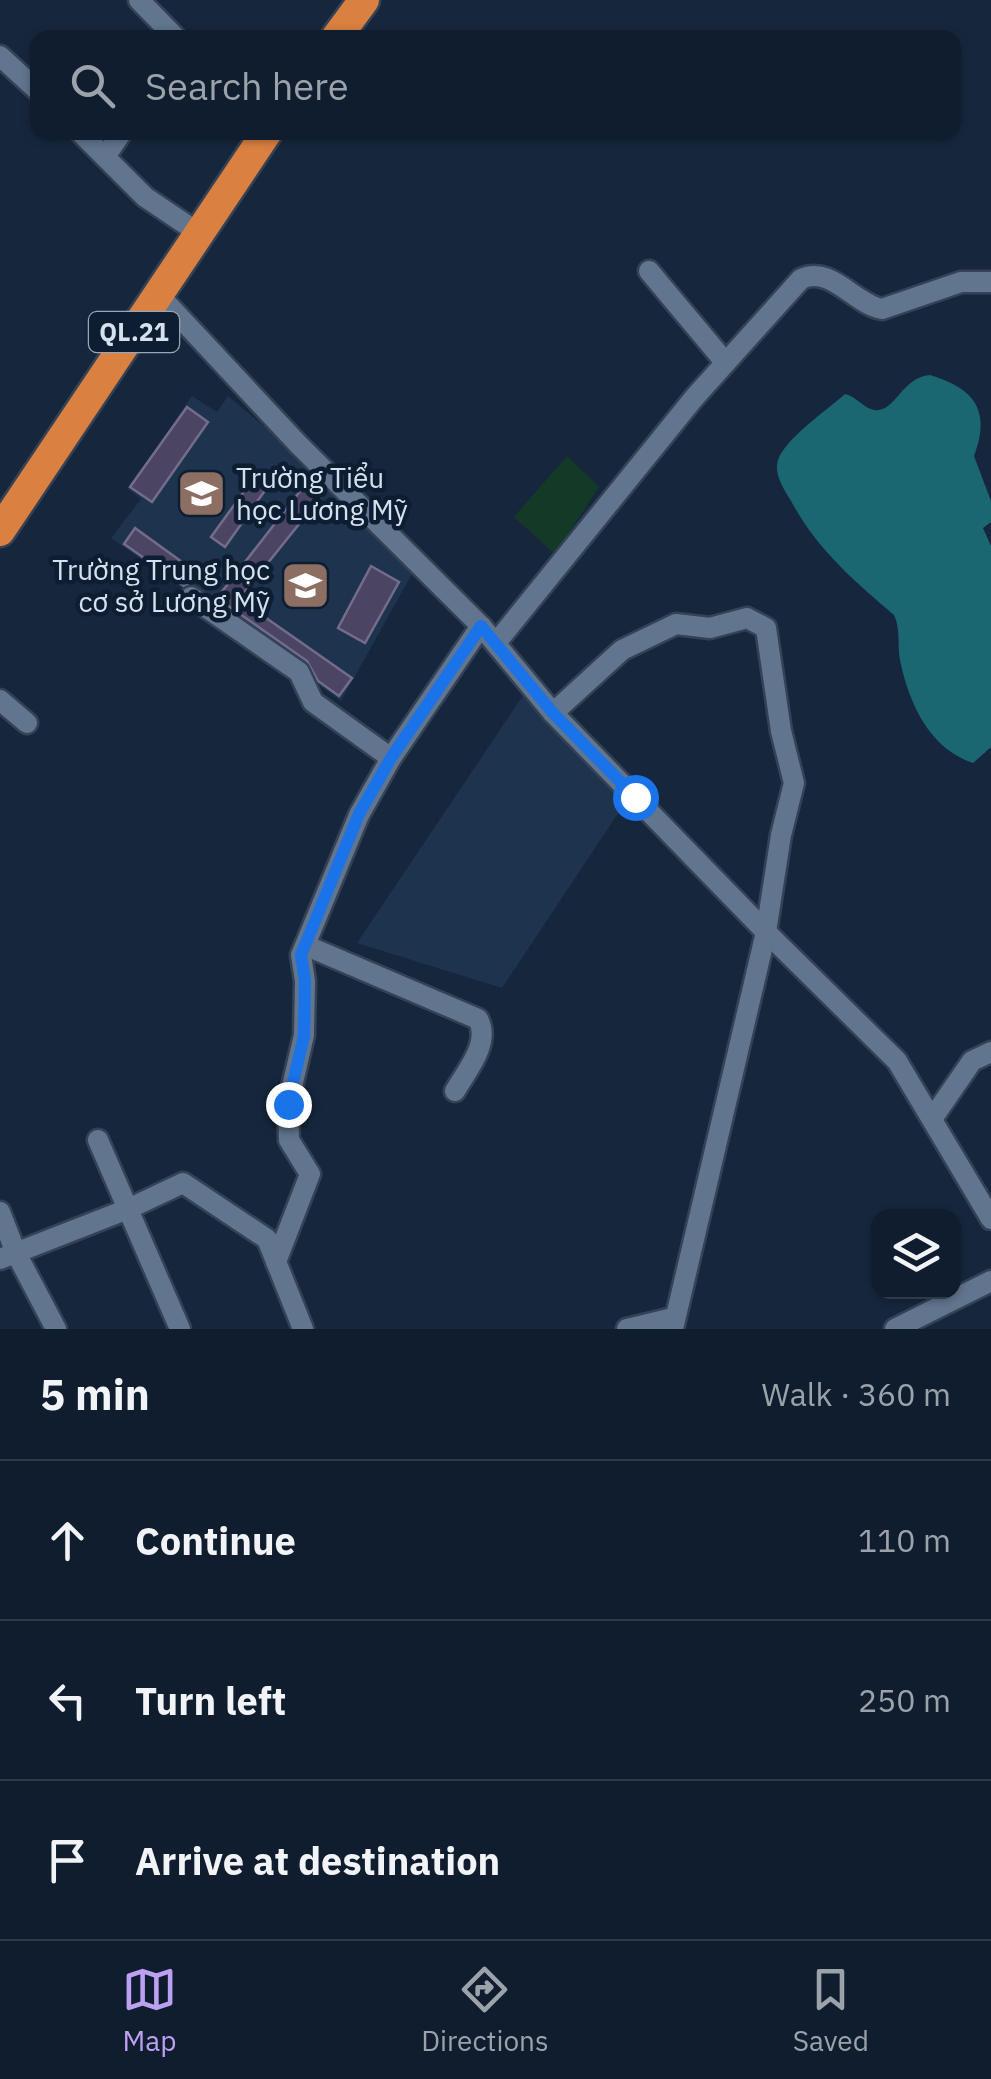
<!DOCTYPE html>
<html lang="en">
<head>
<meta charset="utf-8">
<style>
  :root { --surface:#101d2e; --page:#1e2a3a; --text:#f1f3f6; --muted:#9ca2aa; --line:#303b4a; --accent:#bca0f2 }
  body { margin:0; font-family:"IBM Plex Sans",sans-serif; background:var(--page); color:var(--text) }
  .controls { position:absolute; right:30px; bottom:30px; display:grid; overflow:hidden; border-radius:20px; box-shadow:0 2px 8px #0004 }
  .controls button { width:90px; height:90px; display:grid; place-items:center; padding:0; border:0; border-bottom:2px solid var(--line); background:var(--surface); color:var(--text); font:50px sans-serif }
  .stop { position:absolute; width:30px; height:30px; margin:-22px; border:8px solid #1a73e8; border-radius:50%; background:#fff }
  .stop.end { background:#1a73e8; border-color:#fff; box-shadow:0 2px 10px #0008 }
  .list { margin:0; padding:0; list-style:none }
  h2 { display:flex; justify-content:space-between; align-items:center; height:130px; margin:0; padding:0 40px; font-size:42px }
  h2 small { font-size:32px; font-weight:400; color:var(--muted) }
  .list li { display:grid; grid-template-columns:65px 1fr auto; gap:30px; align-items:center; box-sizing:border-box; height:160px; padding:0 40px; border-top:2px solid var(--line) }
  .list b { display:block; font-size:38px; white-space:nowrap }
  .list em { font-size:32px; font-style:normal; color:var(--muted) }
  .icon { flex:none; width:55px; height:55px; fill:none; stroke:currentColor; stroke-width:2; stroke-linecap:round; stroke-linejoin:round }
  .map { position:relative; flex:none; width:991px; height:1329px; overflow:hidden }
  .search { position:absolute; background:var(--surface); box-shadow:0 2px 8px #0004; left:30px; right:30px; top:30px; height:110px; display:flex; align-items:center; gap:25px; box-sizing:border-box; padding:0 35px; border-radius:20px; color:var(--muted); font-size:38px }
  .sheet { height:610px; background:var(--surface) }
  nav { display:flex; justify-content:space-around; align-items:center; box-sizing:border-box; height:140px; border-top:2px solid var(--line); background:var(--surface); font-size:28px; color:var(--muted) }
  nav a { display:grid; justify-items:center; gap:5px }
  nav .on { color:var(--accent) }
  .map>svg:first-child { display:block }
</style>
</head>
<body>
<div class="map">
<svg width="991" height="1329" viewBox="0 0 991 1329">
  <rect width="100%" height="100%" fill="#16273d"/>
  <g fill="#1e334d">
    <polygon points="192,396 217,412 228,396 296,453 412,574 341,701 111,538 141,499 128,489"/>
    <polygon points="524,694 629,797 502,988 357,943"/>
  </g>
  <polygon fill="#143a27" points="567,456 599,487 555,554 514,517"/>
  <path fill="#1a6771" d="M 930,375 C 975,389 991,410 974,456 L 991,501 L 991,522 L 983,528 L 991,546 L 991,747 L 973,763 C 930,749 909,704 900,660 C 897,644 901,630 894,615 C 853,580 817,549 791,501 C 782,486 770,469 782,452 C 795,432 827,410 845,394 C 856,396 863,408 874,410 C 896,413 900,378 930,375 Z"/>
  <g fill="#4c4561" stroke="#736c8a" stroke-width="2.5">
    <polygon points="187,407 208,422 152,502 130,487"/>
    <polygon points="253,479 266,489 225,547 211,537"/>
    <polygon points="308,481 324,493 239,599 352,678 339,696 318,681 307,661 217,598"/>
    <polygon points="135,528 196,572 188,584 184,586 124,544"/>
    <polygon points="371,566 399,582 365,643 338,628"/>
  </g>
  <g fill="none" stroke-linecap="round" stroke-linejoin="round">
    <defs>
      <g id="minor">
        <polyline points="139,0 176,38"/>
        <polyline points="0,56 38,91"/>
        <polyline points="80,132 145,197 200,234"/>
        <polyline points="105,157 122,132"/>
        <polyline points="649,271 725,362"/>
        <polyline points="159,295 298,444 481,626 553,713 766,932 897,1061 991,1219"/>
        <polyline points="191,597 299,672 313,702 391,758"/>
        <path d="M 496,643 L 694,398 L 801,279 C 831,265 854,304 882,309 L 961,282 L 991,282"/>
        <polyline points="0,700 27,723"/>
        <polyline points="553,713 622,650 676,624 710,628 747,618 766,628 781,731 794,783 781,835 766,932 673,1329"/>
        <path d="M 307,946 L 478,1019 C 491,1043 467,1070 455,1091"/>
        <polyline points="932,1119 972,1061 991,1052"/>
        <polyline points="98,1140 180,1329"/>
        <polyline points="0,1212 16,1253 56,1329"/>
        <polyline points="0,1259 128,1209 183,1183 267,1239 303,1329"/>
        <polyline points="276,1262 310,1174 289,1140 288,1104 304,1035 305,981 301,955 359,815 391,758 481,626"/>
        <polyline points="627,1329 673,1318"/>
        <polyline points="895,1329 991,1281"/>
      </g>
      <g id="highway">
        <polyline points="336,38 364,0"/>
        <polyline points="0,531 267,132"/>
      </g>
    </defs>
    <use href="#minor" stroke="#354154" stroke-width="25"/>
    <use href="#highway" stroke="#354154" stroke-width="35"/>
    <use href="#minor" stroke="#61758e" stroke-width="20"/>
    <use href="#highway" stroke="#da8041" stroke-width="30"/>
  </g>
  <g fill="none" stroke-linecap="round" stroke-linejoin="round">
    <polyline stroke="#1a73e8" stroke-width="12" points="288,1104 304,1036 305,981 301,955 359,814 391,758 481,626 553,713 635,797"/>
  </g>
  <defs>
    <symbol id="school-square" viewBox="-11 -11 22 22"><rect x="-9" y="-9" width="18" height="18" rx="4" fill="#8d6e63" stroke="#0d1e32"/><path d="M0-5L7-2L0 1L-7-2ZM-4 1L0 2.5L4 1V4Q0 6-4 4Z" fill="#fff"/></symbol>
  </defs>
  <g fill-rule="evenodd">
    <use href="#school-square" x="174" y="466" width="55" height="55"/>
    <use href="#school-square" x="278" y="558" width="55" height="55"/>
  </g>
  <g text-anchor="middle" stroke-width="9" stroke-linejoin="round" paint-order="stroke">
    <rect fill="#0d1e32" stroke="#9aa6b6" stroke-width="2.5" x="89" y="312" width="90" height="40" rx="8"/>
    <g font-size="25" font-weight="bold" fill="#d6e1ef">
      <text x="134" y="341">QL.21</text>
    </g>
    <g font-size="28" fill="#d6e1ef" stroke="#0d1e32" text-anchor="start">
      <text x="236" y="488">Trường Tiểu<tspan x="236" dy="32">học Lương Mỹ</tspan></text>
      <text x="270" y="580" text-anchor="end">Trường Trung học<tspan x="270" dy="32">cơ sở Lương Mỹ</tspan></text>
    </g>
  </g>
</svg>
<div class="controls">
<button><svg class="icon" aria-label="layers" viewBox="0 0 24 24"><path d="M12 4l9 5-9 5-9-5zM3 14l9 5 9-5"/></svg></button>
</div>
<div class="stop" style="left:635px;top:797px"></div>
<div class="stop end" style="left:288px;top:1104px"></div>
<div class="search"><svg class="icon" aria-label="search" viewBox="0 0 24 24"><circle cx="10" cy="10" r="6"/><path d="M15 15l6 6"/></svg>Search here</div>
</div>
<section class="sheet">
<h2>5 min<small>Walk · 360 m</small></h2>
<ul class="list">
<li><svg class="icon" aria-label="ahead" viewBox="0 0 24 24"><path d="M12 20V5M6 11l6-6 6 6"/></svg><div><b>Continue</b></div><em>110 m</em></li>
<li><svg class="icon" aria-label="left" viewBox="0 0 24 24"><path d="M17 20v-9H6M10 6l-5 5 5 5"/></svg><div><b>Turn left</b></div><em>250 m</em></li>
<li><svg class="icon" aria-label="arrive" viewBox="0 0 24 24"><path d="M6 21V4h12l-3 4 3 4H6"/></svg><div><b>Arrive at destination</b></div></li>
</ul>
</section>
<nav>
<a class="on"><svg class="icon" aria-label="map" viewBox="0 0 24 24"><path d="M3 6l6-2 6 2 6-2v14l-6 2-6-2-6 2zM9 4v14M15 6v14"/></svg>Map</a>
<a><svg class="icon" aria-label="directions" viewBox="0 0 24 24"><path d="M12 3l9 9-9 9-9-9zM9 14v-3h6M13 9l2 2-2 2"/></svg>Directions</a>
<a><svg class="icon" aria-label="saved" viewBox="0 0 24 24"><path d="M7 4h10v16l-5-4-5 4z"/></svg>Saved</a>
</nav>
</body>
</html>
